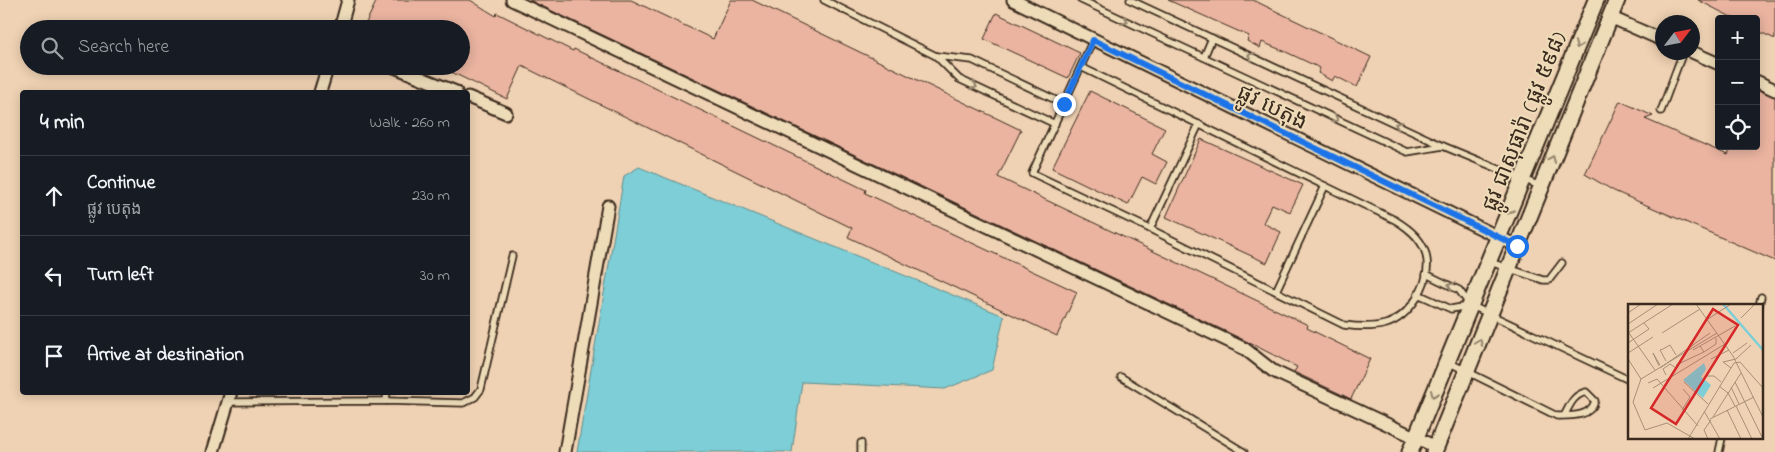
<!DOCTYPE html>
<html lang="en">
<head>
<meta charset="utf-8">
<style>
  :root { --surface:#171b24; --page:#20242c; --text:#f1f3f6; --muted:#9ea1a6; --line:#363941 }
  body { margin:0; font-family:"Indie Flower","Noto Sans Khmer",sans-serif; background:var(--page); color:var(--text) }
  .controls { position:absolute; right:15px; top:15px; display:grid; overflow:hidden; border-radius:5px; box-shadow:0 2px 12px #0003 }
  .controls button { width:45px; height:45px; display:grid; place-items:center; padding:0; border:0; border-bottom:1px solid var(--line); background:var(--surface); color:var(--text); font:25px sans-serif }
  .compass { position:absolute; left:1655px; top:15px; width:45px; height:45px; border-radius:50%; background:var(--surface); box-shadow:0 2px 12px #0003; rotate:58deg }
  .stop { position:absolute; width:15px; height:15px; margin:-11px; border:4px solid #1a73e8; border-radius:50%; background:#fff }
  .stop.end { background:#1a73e8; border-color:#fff; box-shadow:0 1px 5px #0008 }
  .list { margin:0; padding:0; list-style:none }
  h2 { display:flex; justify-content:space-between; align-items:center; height:65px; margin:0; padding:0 20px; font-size:21px }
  h2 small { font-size:16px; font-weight:400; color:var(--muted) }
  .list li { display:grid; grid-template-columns:32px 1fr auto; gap:15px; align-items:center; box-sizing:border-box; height:80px; padding:0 20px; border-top:1px solid var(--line) }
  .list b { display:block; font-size:19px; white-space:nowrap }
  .list p { margin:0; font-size:16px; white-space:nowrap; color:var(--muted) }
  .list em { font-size:16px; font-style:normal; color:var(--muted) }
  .icon { flex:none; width:28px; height:28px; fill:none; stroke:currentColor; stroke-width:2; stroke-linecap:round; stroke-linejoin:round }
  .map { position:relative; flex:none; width:1775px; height:452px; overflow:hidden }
  .search { position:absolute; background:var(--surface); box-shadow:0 2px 12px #0003; left:20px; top:20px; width:450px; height:55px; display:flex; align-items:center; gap:12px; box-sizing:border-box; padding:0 18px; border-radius:28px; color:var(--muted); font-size:19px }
  .panel { position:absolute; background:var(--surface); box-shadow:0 2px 12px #0003; left:20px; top:90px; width:450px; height:305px; border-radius:5px }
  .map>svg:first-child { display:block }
</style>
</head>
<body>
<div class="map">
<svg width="1775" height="452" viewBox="0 0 1775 452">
  <rect width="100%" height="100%" fill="#efd2b3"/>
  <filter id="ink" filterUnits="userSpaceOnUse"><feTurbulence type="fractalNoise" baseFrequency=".02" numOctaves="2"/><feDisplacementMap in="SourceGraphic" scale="10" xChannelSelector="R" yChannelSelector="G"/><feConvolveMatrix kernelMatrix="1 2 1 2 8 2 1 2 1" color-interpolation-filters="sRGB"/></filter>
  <g filter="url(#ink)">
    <polygon fill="#7dced6" stroke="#638c8c" points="639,167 1004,316 992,370 945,389 802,382 792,452 577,452 624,176"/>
    <g fill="#eab4a0" stroke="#3b2a1e">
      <polygon points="377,0 470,0 496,16 497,13 573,51 574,49 866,190 865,193 1077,292 1057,336 848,237 852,228 522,66 507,99 439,66 461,66 461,29 363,29"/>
      <polygon points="529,0 631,0 713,39 731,0 752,0 1021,130 998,177 1308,325 1307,328 1370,359 1351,399 1294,372 1297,367 1248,342"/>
      <polygon points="1168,0 1253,0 1371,57 1357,87 1335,76 1332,81 1318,73 1320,68 1286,52 1262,42 1260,48 1247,41 1249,36"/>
      <polygon points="1698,0 1775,0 1775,39 1756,30 1756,19 1735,19"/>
      <polygon points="996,13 1080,53 1068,78 984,39"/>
      <polygon points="1756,89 1775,97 1775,261 1614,191 1585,174 1620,101 1653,116 1645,119 1728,155 1732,146 1756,146"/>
      <polygon points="1090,91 1165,128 1152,154 1167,162 1156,184 1142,177 1128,205 1052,168"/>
      <polygon points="1201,139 1303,185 1290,212 1272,204 1263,223 1281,232 1267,263 1166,217"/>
    </g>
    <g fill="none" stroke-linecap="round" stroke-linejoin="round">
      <defs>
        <g id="service">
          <polyline points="824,0 936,56 959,79 1055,124"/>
          <polyline points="1081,0 1407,152 1443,146"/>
          <polyline points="1130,0 1443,146 1540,186"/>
          <polyline points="1093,40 1032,173 1150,229"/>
          <polyline points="936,56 972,60 1064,104"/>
          <polyline points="1204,57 1212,38"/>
          <path d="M 1081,67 L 1395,220 C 1410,229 1425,241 1427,260 C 1430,285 1409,317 1386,324 C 1372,328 1358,327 1344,325 L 1150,229 L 1199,124"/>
          <polyline points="1661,111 1683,52"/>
          <polyline points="1490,262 1543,280 1549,280 1562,263"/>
          <polyline points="1426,274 1459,290 1470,305 1629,380"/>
          <polyline points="1276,291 1325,186"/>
          <polyline points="1418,294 1451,309 1468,306"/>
          <polyline points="1759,306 1761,297"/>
          <path d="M 1448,362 L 1557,416 C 1571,416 1591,417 1595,401 L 1586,392 C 1573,395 1570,405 1564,416"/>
          <polyline points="1121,377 1244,452"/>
          <polyline points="386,401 387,392"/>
          <polyline points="228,402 386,401 463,403 475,397 481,389 512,256"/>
          <polyline points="861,452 861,443"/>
          <polyline points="1719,452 1722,438"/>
        </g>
        <g id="minor">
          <polyline points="512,0 1245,349 1273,371 1436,447"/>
          <polyline points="1013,0 1517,246"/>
          <polyline points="1610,17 1662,40"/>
          <polyline points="340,29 348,0"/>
          <polyline points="1692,52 1719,64"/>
          <polyline points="392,66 456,92"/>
          <polyline points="1756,81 1775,90"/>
          <polyline points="320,92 328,66"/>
          <polyline points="468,97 506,113"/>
          <polyline points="213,452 231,392"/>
          <polyline points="565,452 608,206"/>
        </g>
        <g id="secondary">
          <polyline points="1410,452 1596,0"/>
          <polyline points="1434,452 1617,0"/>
        </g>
      </defs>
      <use href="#service" stroke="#3b2a1e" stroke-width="9"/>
      <use href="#minor" stroke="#3b2a1e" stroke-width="15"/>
      <use href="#secondary" stroke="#3b2a1e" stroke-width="19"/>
      <use href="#service" stroke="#eedcb9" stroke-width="5.5"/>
      <use href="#minor" stroke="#eedcb9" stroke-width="11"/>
      <use href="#secondary" stroke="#eedcb9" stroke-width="15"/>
    </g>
    <defs><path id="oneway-chevron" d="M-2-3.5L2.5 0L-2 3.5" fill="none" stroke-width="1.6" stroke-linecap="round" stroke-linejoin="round" transform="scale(1.25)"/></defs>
    <g stroke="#94836c">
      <use href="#oneway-chevron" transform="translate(1125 21) rotate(25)"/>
      <use href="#oneway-chevron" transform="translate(1578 45) rotate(112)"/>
      <use href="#oneway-chevron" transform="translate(1251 56) rotate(-155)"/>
      <use href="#oneway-chevron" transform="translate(974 86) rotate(25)"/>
      <use href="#oneway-chevron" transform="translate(1335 119) rotate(25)"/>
      <use href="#oneway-chevron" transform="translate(1398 125) rotate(-155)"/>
      <use href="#oneway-chevron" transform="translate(1552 159) rotate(-68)"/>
      <use href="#oneway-chevron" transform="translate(1509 211) rotate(113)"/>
      <use href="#oneway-chevron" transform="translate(1451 286) rotate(-156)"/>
      <use href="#oneway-chevron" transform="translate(1479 342) rotate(-68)"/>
      <use href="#oneway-chevron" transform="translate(1434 394) rotate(113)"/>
    </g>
  </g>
  <g fill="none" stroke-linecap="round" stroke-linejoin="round" filter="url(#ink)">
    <polyline stroke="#1a73e8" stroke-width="6" points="1064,104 1093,40 1517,246"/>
  </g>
  <g text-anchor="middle" stroke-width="4" stroke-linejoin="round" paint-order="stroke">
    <g font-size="22" fill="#3b2a1e" stroke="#eedcb9">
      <text transform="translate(1273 106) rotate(26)" y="8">ផ្លូវ បេតុង</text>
      <text transform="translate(1523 121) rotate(-68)" y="8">ផ្លូវ ជាសុផារ៉ា (ផ្លូវ ៥៩៨)</text>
    </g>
  </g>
  <g transform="translate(1628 304)">
    <rect width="135" height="135" fill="#efd2b3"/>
    <path d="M 76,59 L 78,65 L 73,73 L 83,81 L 75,94 L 55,76 Z" fill="#7dced6"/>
    <path fill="none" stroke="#7dced6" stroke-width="2.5" d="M 95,0 L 135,46"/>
    <path fill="none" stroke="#a78f77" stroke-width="1" d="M 68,0 L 105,52 L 135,113M 0,9 L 13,0M 113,14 L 127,0M 80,15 L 103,0M 0,20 L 30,0M 0,29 L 45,0M 1,29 L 27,66M 34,29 L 72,5M 0,39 L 21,25 L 16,19M 72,42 L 76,48 L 88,40 L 88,34M 35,45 L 42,41 L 48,51M 35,45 L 32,46 L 38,57M 65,46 L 107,22M 0,49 L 25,33M 105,49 L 119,39M 0,55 L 13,75M 83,55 L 101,46M 48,61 L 76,48M 31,62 L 25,49 L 32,61M 32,64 L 82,29M 103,64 L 95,58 L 108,55 L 123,41M 38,71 L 35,65 L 42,60 L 48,64M 78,72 L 86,72 L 93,78M 56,78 L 80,100M 107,78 L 135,135M 20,79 L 29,75 L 70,122M 91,82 L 100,89 L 107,102M 103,83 L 111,100M 25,84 L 97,40M 108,102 L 124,135M 54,106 L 62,93 L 55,85M 99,106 L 113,135M 76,107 L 92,135M 85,113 L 113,69M 82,115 L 126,93M 60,135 L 106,59 L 112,58 L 135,84M 67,135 L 39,119 L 17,126 L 5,98 L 13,75 L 89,29M 80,135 L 76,126 L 83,116"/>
    <path fill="#d62828" fill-opacity="0.15" stroke="#d62828" stroke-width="2.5" d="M 85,5 L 110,21 L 48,120 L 23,104 Z"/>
    <rect width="135" height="135" fill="none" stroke="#3b2a1e" stroke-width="2.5"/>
  </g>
</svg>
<div class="controls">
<button>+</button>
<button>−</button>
<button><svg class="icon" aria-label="locate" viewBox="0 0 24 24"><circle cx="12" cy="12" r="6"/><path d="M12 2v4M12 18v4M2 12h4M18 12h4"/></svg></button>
</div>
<svg class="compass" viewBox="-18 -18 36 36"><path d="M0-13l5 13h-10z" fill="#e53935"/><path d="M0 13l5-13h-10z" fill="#9ea1a6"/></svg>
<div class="stop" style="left:1517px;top:246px"></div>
<div class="stop end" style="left:1064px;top:104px"></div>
<div class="search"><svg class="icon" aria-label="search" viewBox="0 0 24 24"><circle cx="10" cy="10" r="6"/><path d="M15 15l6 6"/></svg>Search here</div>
<section class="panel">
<h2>4 min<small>Walk · 260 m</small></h2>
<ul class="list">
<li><svg class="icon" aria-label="ahead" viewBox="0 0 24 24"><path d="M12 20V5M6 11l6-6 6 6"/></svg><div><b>Continue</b><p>ផ្លូវ បេតុង</p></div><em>230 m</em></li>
<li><svg class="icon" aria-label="left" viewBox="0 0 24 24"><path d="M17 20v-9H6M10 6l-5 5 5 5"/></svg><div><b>Turn left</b></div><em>30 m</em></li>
<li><svg class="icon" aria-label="arrive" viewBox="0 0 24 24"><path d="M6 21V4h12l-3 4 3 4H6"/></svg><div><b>Arrive at destination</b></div></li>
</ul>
</section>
</div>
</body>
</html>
